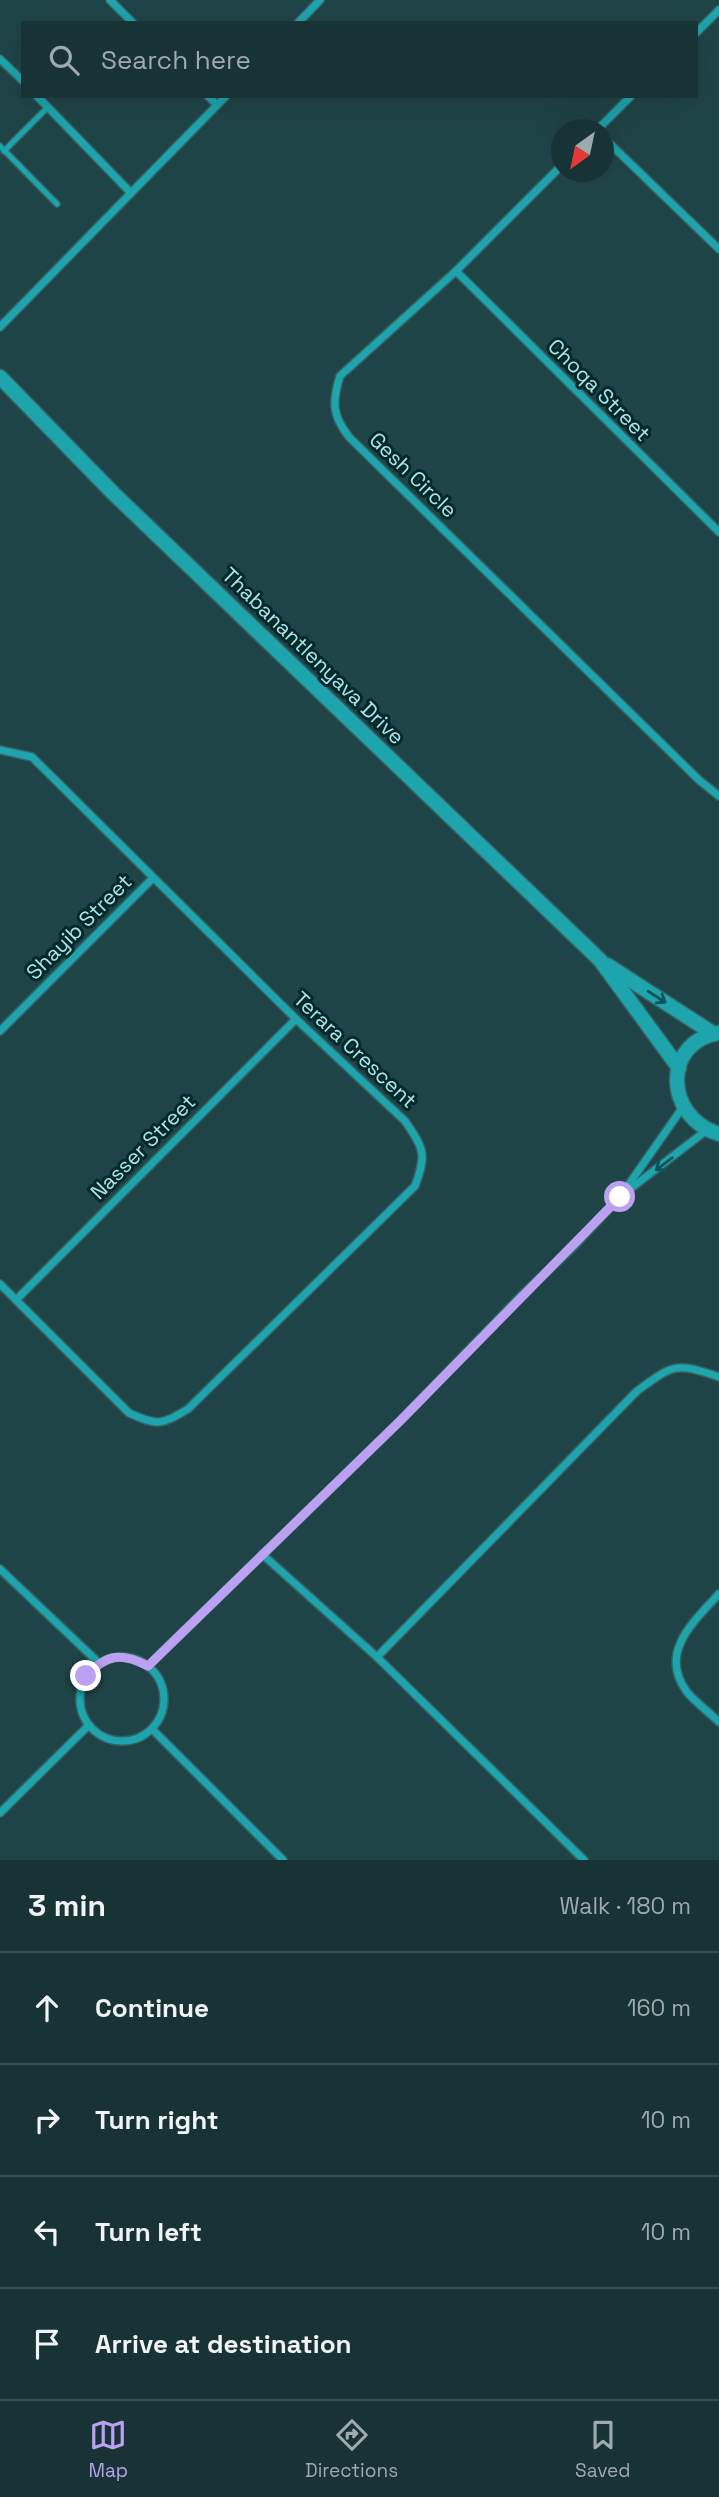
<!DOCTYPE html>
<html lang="en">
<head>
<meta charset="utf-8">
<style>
  :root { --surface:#173335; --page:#203b3d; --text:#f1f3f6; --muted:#9eaaad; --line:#364e50; --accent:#bca0f2 }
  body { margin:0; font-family:"Space Grotesk",sans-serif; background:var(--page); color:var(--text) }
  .compass { position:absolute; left:551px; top:119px; width:63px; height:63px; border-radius:50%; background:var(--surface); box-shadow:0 7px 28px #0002; rotate:213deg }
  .stop { position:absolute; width:21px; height:21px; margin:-16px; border:5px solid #bca0f2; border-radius:50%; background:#fff }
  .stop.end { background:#bca0f2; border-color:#fff; box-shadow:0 2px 7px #0008 }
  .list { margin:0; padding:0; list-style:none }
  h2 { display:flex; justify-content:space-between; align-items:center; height:91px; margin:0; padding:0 28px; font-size:30px }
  h2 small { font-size:23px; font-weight:400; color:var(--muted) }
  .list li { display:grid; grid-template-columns:46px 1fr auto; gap:21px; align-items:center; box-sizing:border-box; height:112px; padding:0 28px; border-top:2px solid var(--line) }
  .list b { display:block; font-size:26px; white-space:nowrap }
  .list em { font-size:23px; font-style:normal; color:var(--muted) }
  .icon { flex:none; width:38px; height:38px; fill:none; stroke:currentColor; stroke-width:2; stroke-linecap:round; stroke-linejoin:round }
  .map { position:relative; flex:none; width:719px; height:1860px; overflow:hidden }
  .search { position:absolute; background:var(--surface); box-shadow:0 7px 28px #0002; left:21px; right:21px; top:21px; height:77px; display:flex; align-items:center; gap:18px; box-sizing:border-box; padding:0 24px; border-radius:0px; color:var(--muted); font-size:26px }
  .sheet { height:539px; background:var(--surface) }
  nav { display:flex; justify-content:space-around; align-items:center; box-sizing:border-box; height:98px; border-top:2px solid var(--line); background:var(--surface); font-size:19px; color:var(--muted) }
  nav a { display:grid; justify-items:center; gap:4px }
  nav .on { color:var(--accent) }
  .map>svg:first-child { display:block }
</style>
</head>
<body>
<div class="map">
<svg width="719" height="1860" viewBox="0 0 719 1860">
  <rect width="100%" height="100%" fill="#1f4447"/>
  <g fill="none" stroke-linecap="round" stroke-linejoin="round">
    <defs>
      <g id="lane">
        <polyline points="0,146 57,204"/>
        <polyline points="4,151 48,107"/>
      </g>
      <g id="street">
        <polyline points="110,0 133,23"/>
        <polyline points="298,23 320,0"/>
        <polyline points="696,33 719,10"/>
        <polyline points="0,59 23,81"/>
        <polyline points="208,96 217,105"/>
        <polyline points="597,130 631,96"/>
        <polyline points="604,138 719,249"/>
        <path d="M 562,165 L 456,271 L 340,376 C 332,402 332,415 349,437 L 699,780 L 719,796"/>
        <polyline points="131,193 226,96"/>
        <polyline points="456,271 719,532"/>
        <polyline points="0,327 131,193 37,96"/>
        <path d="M 0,750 L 32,757 L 296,1019 L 405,1121 C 424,1149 427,1154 415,1186 L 188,1409 C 161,1425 158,1426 129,1413 L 0,1284"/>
        <polyline points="0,1031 153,878"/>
        <polyline points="626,1192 707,1130"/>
        <polyline points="16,1300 296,1019"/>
        <polyline points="262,1554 377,1657 584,1860"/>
        <polyline points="0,1569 99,1663"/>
        <path d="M 719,1594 C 693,1622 658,1653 687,1692 C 696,1703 709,1712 719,1722"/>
        <path d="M 377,1657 L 637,1391 C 674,1364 675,1362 719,1377"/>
        <circle cx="122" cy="1699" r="42"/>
        <polyline points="148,1666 401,1420 521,1296 573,1247 620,1197 683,1107"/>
        <polyline points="152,1729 283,1860"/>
        <polyline points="0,1813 89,1725"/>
      </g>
      <g id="secondary">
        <polyline points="0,377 113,493 600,960 679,1068"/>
        <polyline points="607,965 714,1034"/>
        <path d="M 719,1033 C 662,1042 664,1117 719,1134"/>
      </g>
    </defs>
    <use href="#lane" stroke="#366265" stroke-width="8"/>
    <use href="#street" stroke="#366265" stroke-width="10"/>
    <use href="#secondary" stroke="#366265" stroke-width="17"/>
    <use href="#lane" stroke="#1da4ad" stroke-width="5"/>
    <use href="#street" stroke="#1da4ad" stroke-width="7"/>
    <use href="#secondary" stroke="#1da4ad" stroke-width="14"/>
  </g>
  <defs><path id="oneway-shaft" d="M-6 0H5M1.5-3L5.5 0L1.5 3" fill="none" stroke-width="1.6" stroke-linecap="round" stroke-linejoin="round" transform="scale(1.75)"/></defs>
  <g stroke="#0b555a">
    <use href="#oneway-shaft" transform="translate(657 997) rotate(33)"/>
    <use href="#oneway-shaft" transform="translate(664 1164) rotate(143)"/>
  </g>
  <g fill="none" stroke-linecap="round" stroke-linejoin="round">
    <path stroke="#bca0f2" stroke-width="9" d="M 86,1676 C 107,1654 121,1652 148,1666 L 401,1420 L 620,1197"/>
  </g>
  <g text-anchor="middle" stroke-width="6" stroke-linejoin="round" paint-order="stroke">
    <g font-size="21" fill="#b0e4e8" stroke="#022a2d">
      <text transform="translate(599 390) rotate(45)" y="7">Choqa Street</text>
      <text transform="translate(413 475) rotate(44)" y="7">Gesh Circle</text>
      <text transform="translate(313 656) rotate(44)" y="7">Thabanantlenyava Drive</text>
      <text transform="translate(79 927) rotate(-45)" y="7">Shayib Street</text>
      <text transform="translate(355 1050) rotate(43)" y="7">Terara Crescent</text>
      <text transform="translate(143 1147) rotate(-45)" y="7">Nasser Street</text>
    </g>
  </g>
</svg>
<svg class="compass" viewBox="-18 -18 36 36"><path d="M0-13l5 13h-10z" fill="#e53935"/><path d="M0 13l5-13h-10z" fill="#9eaaad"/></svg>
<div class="stop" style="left:620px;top:1197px"></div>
<div class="stop end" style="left:86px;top:1676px"></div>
<div class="search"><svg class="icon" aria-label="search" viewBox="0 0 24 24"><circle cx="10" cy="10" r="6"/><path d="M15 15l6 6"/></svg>Search here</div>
</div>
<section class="sheet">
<h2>3 min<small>Walk · 180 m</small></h2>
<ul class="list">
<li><svg class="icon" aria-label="ahead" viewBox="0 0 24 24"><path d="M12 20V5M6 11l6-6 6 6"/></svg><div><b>Continue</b></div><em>160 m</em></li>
<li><svg class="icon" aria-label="right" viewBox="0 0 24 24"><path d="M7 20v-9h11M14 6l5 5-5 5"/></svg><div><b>Turn right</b></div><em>10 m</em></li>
<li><svg class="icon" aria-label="left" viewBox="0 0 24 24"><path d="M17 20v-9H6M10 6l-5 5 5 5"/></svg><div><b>Turn left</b></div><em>10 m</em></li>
<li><svg class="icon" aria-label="arrive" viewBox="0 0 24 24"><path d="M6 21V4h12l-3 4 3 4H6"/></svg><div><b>Arrive at destination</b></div></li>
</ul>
</section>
<nav>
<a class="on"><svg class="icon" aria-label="map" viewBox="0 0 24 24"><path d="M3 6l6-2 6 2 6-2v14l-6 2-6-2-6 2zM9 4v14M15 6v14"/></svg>Map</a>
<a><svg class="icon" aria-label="directions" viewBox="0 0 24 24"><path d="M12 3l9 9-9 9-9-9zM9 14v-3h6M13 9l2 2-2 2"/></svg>Directions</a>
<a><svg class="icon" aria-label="saved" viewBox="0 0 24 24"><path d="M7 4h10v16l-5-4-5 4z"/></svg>Saved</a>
</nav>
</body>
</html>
